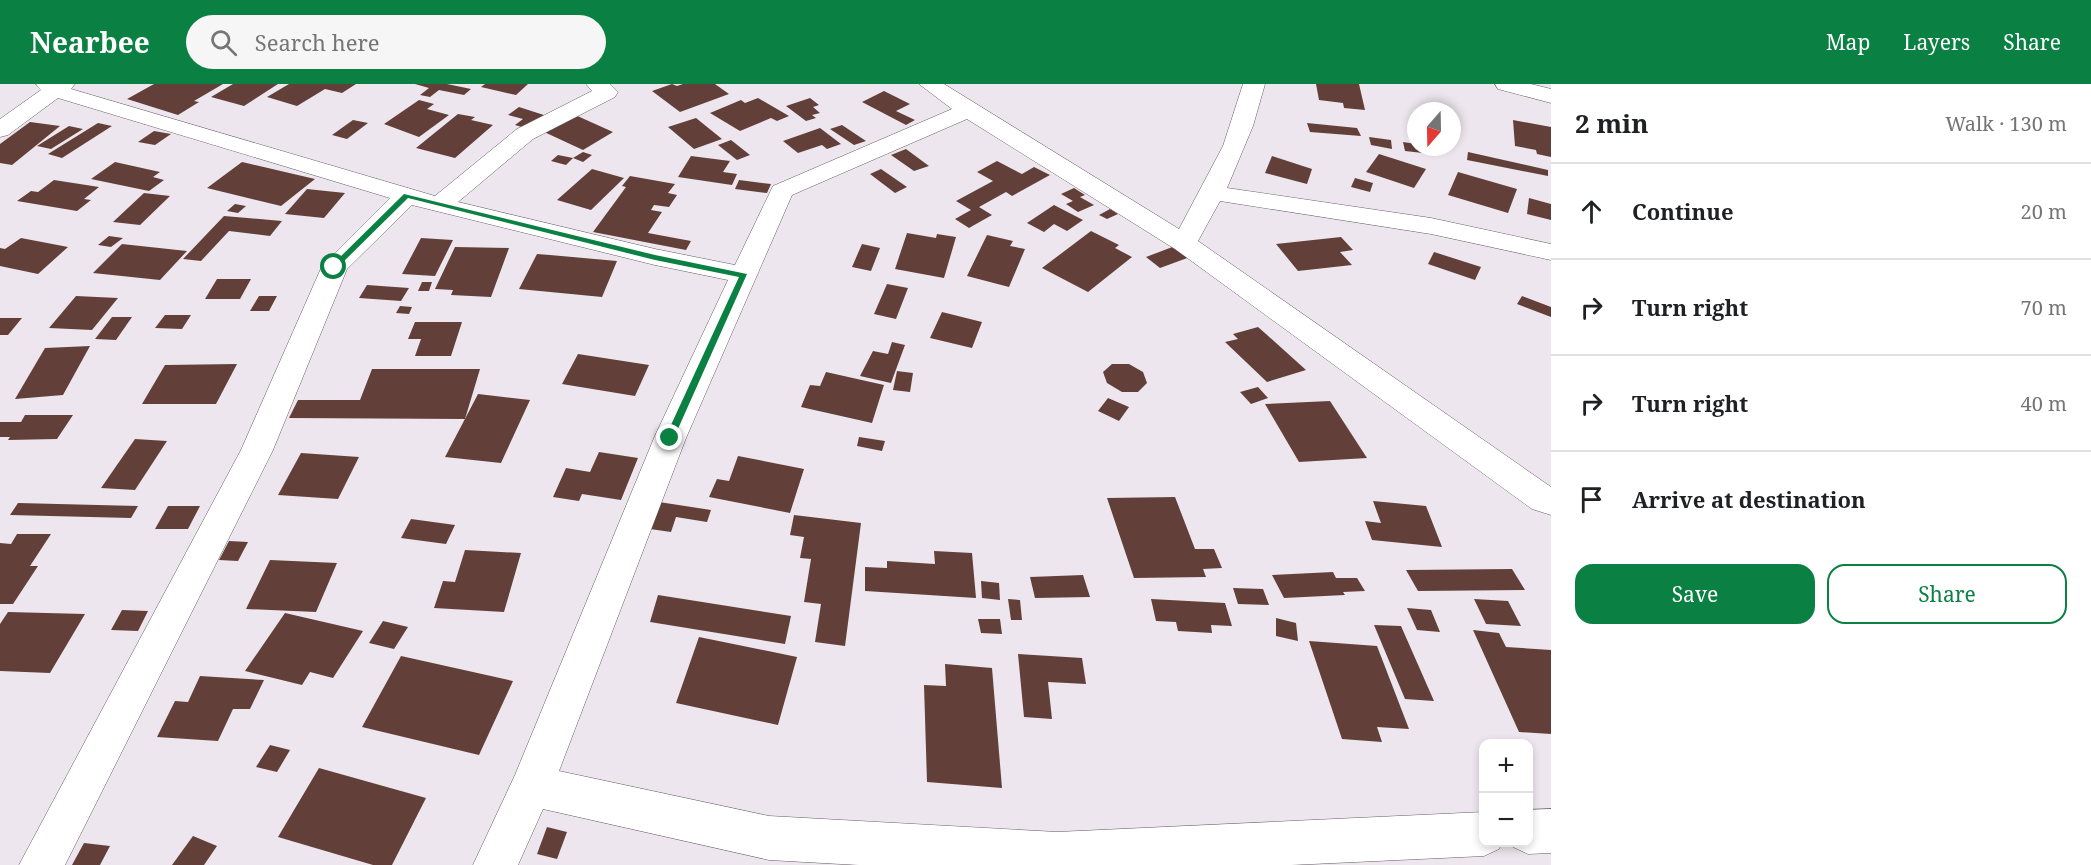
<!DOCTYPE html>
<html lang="en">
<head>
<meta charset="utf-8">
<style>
  :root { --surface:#fff; --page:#f6f6f6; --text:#202124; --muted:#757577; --line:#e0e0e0; --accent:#0b8043 }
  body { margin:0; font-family:"Noto Serif",serif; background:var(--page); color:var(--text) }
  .controls { position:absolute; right:18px; bottom:18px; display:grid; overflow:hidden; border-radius:12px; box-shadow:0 3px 9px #0003 }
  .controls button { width:54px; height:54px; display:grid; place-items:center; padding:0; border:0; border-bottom:2px solid var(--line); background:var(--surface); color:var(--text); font:30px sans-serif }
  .compass { position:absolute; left:1407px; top:18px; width:54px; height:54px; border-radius:50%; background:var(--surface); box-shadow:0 3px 9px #0003; rotate:200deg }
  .stop { position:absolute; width:18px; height:18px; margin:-14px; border:4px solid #0b8043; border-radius:50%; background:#fff }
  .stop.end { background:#0b8043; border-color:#fff; box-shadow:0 2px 6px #0008 }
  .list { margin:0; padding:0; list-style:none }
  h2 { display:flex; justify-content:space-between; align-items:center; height:78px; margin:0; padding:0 24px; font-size:26px }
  h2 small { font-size:20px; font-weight:400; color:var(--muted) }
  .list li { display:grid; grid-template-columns:39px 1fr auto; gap:18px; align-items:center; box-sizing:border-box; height:96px; padding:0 24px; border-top:2px solid var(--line) }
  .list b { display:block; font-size:22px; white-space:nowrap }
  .list em { font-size:20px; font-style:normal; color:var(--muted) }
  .actions { display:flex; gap:12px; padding:18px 24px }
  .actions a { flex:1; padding:14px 0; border:2px solid var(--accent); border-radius:18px; text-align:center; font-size:21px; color:var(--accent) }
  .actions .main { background:var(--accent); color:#fff }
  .icon { flex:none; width:33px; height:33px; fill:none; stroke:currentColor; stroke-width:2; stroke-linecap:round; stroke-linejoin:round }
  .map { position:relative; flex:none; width:1551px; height:781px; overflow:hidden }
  header { display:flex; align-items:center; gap:36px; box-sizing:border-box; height:84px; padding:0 30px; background:var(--accent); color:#fff }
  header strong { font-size:28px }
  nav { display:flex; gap:33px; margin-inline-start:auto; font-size:21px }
  .search { width:420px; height:54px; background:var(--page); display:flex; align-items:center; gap:15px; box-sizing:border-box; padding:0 21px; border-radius:33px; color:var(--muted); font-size:22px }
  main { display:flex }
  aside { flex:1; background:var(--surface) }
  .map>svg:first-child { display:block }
</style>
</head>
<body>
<header>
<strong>Nearbee</strong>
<div class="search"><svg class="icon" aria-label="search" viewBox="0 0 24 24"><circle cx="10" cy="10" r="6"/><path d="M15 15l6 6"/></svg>Search here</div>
<nav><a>Map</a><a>Layers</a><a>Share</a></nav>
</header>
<main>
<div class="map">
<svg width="1551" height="781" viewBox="0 0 1551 781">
  <rect width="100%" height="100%" fill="#eee6ee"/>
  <g fill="#624039">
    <polygon points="154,0 223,0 194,17 199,18 178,31 127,15"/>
    <polygon points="233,0 278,0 244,22 211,13"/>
    <polygon points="289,0 356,0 342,9 325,5 297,22 267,13"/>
    <polygon points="415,0 447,0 471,5 464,11 439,6 430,13 420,11 429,4"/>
    <polygon points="485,0 528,0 516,11 481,3"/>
    <polygon points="672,0 677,2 683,0 715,0 729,10 680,28 652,7"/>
    <polygon points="1316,0 1359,0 1365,26 1344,24 1343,19 1319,16"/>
    <polygon points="884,7 910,20 896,27 915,36 906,41 862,18"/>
    <polygon points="758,14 789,32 777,37 771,34 740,47 710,29 741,16 745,19"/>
    <polygon points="810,14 819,21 813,23 820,29 812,31 816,34 806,37 786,22"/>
    <polygon points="419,16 434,20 427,25 449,31 419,53 384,40"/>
    <polygon points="519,23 547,32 525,44 515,41 523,35 508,31"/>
    <polygon points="458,30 475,33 471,36 493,41 455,74 416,64"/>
    <polygon points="573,30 613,48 583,66 542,47"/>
    <polygon points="696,34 722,55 694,65 668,43"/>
    <polygon points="353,36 368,39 347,55 332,51"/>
    <polygon points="1513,36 1551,43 1551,73 1537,70 1536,66 1515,62"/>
    <polygon points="30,38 60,42 12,81 0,79 0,60"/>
    <polygon points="98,39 112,42 62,74 48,70"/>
    <polygon points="1307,39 1357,44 1361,52 1310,48"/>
    <polygon points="842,41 866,57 854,61 830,45"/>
    <polygon points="69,42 83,45 51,65 37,62"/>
    <polygon points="820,44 841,60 827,65 822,61 798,69 783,57"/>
    <polygon points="154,47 171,50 155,61 138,58"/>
    <polygon points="1369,53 1391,56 1392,65 1371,61"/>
    <polygon points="731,56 750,71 737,76 718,61"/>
    <polygon points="1403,58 1416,60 1416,63 1421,63 1423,69 1405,67"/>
    <polygon points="906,65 929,82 914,87 891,71"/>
    <polygon points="583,68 592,71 583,78 573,74"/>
    <polygon points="1468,68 1548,86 1548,92 1467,76"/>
    <polygon points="1379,70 1426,85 1414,104 1366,88"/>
    <polygon points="558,71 573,74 566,81 551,77"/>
    <polygon points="691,72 730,77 723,88 737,90 732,101 678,93"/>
    <polygon points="1272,72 1312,85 1307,100 1265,89"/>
    <polygon points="997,77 1022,90 1034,83 1050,91 1012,112 1006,108 979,123 992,131 969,144 955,135 971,126 956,117 993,97 977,88"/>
    <polygon points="115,78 160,88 153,93 164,96 149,107 91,95"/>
    <polygon points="242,78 315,95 281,122 207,104"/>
    <polygon points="592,85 624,94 591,126 557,116"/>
    <polygon points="881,85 907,103 895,109 870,90"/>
    <polygon points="1458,88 1517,105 1508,129 1448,111"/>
    <polygon points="630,92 675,100 668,109 677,111 669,123 654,121 651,126 662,128 648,149 691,157 686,166 593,148 626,103 622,102"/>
    <polygon points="1355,94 1373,99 1370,108 1351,103"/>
    <polygon points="54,96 99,103 84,115 91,116 77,127 17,117 31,107 38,108"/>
    <polygon points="739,96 771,100 767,109 735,105"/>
    <polygon points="1074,104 1085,111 1080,113 1094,121 1078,128 1066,120 1073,117 1061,110"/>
    <polygon points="307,105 345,109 324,134 285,130"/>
    <polygon points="144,109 170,112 140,141 113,138"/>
    <polygon points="1529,114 1551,120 1551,136 1527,130"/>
    <polygon points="235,120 246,122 238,129 227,127"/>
    <polygon points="1054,121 1083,136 1067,147 1054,140 1044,148 1027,139"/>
    <polygon points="1110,125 1118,130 1107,135 1099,131"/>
    <polygon points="224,132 282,137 270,152 229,147 201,177 183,175"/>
    <polygon points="1091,147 1119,161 1115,164 1132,173 1088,208 1042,184"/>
    <polygon points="907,149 936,154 937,150 956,153 944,194 895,185"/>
    <polygon points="987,151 1013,157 1010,162 1025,165 1009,203 967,192"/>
    <polygon points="109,152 123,154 111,163 98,161"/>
    <polygon points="1341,153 1353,166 1340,168 1352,181 1298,187 1276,160"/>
    <polygon points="21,154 68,163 38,190 0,182 0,164 5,165"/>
    <polygon points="421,154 453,156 435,192 402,190"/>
    <polygon points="122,160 187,167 160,196 93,189"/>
    <polygon points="862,160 880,164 871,187 852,183"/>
    <polygon points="1175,162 1190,173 1160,184 1146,173"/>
    <polygon points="455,163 509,164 491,213 451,211 453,206 435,205"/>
    <polygon points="1434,168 1481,183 1475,196 1428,180"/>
    <polygon points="537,170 550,171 617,177 602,213 519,205"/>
    <polygon points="217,195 251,195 240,215 205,215"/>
    <polygon points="422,198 432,198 429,207 418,207"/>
    <polygon points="887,200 908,204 896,235 874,230"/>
    <polygon points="367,201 409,204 401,217 359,214"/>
    <polygon points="76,212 118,214 92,246 49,244"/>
    <polygon points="259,212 277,212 269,227 250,227"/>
    <polygon points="1522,212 1551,223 1551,233 1517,220"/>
    <polygon points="400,222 412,223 409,230 396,229"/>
    <polygon points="942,228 982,238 972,264 930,254"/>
    <polygon points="165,231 191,231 182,245 155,244"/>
    <polygon points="112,233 132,233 116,256 95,255"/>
    <polygon points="0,234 22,234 8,251 0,251"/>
    <polygon points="415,238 462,238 451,272 415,272 421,255 408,255"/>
    <polygon points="1258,243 1266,250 1306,286 1267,298 1225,258 1238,255 1233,250"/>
    <polygon points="892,258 905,261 891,299 860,292 873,267 888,270"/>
    <polygon points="90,262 63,311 15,315 45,264"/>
    <polygon points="578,270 649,281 635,312 562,300"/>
    <polygon points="237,280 216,320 142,320 165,281"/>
    <polygon points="1112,280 1129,280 1143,288 1147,299 1138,308 1122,308 1107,299 1103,288"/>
    <polygon points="372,285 480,285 465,335 289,334 298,316 360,316"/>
    <polygon points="897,287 913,289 910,308 893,306"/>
    <polygon points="826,288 884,301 872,339 801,323 810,301 820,302"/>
    <polygon points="1258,303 1268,314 1251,320 1240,308"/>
    <polygon points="478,310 530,316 501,379 445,373"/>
    <polygon points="1108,314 1129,323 1119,337 1098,327"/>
    <polygon points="1330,317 1367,374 1299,378 1265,320"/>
    <polygon points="25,331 73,331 57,355 8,356 10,353 0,353 0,338 21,338"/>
    <polygon points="859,353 885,357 882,367 857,362"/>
    <polygon points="135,355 167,357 135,406 101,404"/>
    <polygon points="599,368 638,374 621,416 582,410 579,417 553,413 566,384 590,388"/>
    <polygon points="301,369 359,373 338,415 278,411"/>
    <polygon points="738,372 804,385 790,429 709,413 717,395 729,397"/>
    <polygon points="1175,413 1195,465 1214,465 1222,484 1203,485 1206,493 1134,494 1107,414"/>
    <polygon points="1373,417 1426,422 1442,463 1372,456 1365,437 1381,439"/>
    <polygon points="659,418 711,426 707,438 676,433 671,448 650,445"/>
    <polygon points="18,419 138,422 131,434 10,431"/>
    <polygon points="168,422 200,422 188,445 155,445"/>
    <polygon points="794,431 861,439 845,562 815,558 821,520 804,518 811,475 800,474 804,453 790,451"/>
    <polygon points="411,435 455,441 446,460 401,454"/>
    <polygon points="17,450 51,450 30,482 38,482 13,520 0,520 0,459 11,460"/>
    <polygon points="229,457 248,458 238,477 219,476"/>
    <polygon points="465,466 521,469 504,528 434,524 443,497 455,498"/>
    <polygon points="934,467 972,469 976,514 865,507 865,483 887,484 887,477 935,480"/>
    <polygon points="270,476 337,479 316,528 246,525"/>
    <polygon points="1512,485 1525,506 1418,507 1406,486"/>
    <polygon points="1333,488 1336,494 1357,494 1365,507 1343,508 1345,511 1284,514 1272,491"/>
    <polygon points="1083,491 1090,513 1035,514 1030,493"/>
    <polygon points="981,497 999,499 1000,516 982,514"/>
    <polygon points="1233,504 1263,505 1269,521 1238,520"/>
    <polygon points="658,511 791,532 785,560 650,538"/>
    <polygon points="1008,515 1020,516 1022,536 1011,536"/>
    <polygon points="1151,515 1225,519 1232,542 1211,541 1212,549 1178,547 1176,538 1156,537"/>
    <polygon points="1474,515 1508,517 1521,542 1486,540"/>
    <polygon points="1407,524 1431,526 1440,548 1417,546"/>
    <polygon points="122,526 148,527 138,547 111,546"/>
    <polygon points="8,528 85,530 50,589 0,587 0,540"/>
    <polygon points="285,529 363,547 333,594 310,588 302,601 245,587"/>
    <polygon points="1276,534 1296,539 1298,557 1276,552"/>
    <polygon points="978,535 1000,535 1002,550 981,549"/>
    <polygon points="383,537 408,543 394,565 369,559"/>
    <polygon points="1374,541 1401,542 1434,617 1405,615"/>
    <polygon points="1473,546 1499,549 1506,563 1551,566 1551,650 1519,648"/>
    <polygon points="699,553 797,573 778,641 676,619"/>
    <polygon points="1309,557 1377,562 1409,645 1377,643 1382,658 1342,655"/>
    <polygon points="1018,570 1082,574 1086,600 1048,598 1052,635 1024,633"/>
    <polygon points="401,572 513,597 479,671 362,643"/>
    <polygon points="945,580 992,584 1002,704 927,698 924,601 946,602"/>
    <polygon points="200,592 264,596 250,625 233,625 218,657 157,653 175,617 188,618"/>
    <polygon points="270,661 290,666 277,688 256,683"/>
    <polygon points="319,684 426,714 392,781 373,781 278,753"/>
    <polygon points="547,743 567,748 557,775 537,770"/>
    <polygon points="193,752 217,762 204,781 172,781"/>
    <polygon points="84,759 110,762 100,781 72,781"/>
  </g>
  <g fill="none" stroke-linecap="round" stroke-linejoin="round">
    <defs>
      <g id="street">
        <polygon points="36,0 75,0 71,5 435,112 517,45 592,7 586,0 610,0 618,8 615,13 533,55 458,118 655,165 735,181 773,102 952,25 919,0 944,0 1179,145 1223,62 1243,0 1265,0 1253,42 1227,104 1431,134 1551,160 1551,176 1431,150 1220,117 1198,157 1551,403 1551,431 1532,425 1175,165 967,35 792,111 686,354 559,687 769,732 1057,748 1484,728 1484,758 1502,758 1499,765 1484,772 1291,781 859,781 769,776 543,725 518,781 473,781 515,691 654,354 728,196 655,181 412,121 347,185 273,366 65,781 19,781 241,366 322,182 390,114 58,14 8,51 0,53 0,35 41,6"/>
        <polygon points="1495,0 1531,0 1551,5 1551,19 1498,5"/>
        <polygon points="1551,725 1551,769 1528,770 1513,763 1511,758 1528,758 1528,726"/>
      </g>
    </defs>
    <use href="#street" stroke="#645d64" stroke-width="1"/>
    <use href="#street" fill="#fff" fill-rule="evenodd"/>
  </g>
  <polygon fill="#0b8043" points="404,110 655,171 747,190 673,356 667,356 665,354 739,193 655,176 408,114 337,184 332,184 332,181"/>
</svg>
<div class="controls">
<button>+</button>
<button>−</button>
</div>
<svg class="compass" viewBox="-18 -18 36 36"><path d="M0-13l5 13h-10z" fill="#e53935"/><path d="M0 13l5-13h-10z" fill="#757577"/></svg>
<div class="stop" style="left:334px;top:183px"></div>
<div class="stop end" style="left:670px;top:354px"></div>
</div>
<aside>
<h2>2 min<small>Walk · 130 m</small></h2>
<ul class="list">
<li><svg class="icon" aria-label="ahead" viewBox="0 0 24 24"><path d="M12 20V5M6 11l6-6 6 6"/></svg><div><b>Continue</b></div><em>20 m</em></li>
<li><svg class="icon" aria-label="right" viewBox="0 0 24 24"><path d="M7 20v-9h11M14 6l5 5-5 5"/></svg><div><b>Turn right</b></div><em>70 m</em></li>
<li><svg class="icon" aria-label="right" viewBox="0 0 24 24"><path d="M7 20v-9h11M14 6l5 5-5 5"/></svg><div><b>Turn right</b></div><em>40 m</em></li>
<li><svg class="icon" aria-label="arrive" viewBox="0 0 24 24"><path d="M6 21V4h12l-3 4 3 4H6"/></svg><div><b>Arrive at destination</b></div></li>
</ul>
<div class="actions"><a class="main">Save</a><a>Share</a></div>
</aside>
</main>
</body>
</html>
